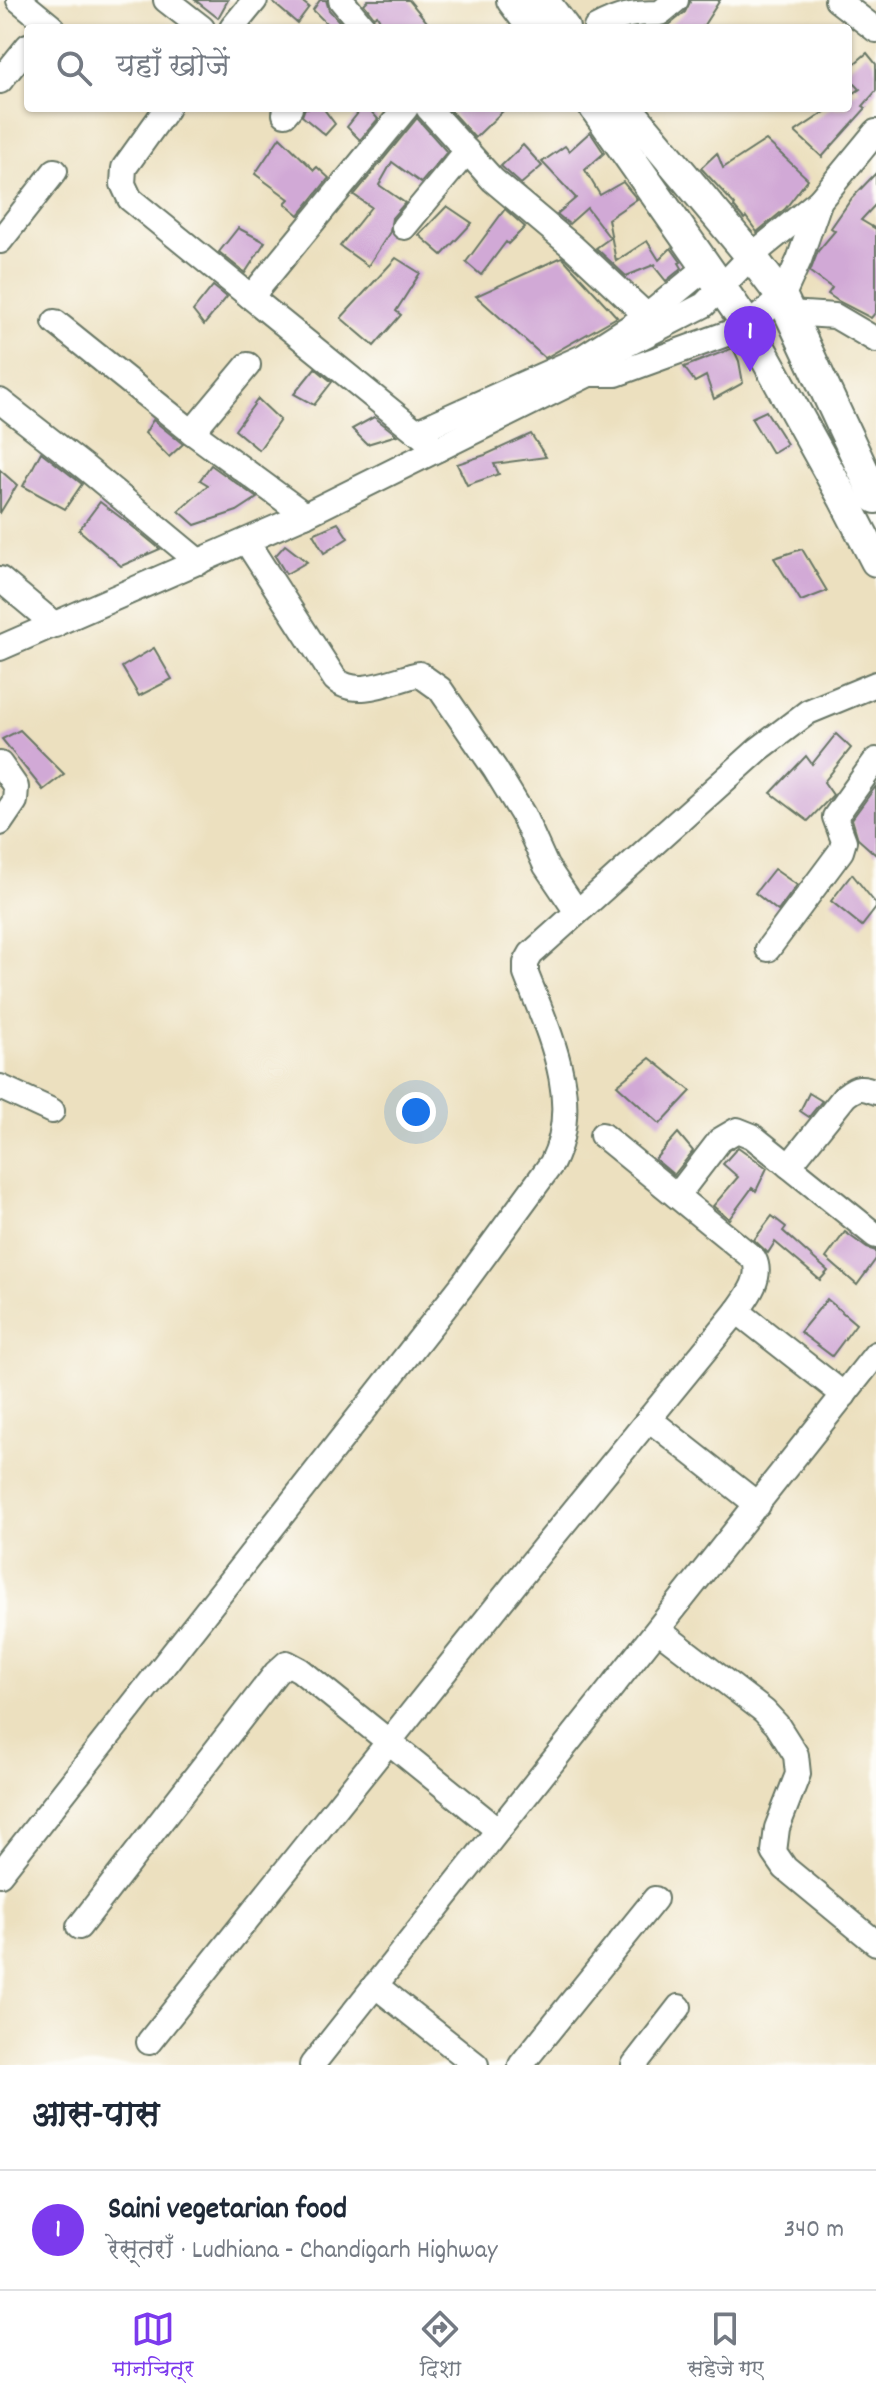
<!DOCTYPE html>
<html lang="hi">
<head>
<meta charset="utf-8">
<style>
  :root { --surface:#fff; --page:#f6f6f7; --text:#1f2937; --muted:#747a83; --line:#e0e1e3; --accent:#7c3aed }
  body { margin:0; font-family:Dekko,"Playpen Sans Deva",sans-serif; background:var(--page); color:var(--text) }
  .you { position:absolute; left:416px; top:1112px; width:28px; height:28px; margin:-20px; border:6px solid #fff; border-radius:50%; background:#1a73e8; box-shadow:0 0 0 12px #1a73e833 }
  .badge { display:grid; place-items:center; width:52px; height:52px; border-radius:50%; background:var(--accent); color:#fff; font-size:26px; font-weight:700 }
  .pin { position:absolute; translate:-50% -66px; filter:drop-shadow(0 2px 4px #0008) }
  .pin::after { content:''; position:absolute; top:42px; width:28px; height:24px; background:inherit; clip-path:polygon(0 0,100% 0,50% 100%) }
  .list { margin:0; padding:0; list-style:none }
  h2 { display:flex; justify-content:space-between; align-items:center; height:104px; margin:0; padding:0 32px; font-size:34px }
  h2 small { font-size:26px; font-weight:400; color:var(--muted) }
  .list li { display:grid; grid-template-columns:52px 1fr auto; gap:24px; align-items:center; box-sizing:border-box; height:120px; padding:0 32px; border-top:2px solid var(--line) }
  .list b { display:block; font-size:30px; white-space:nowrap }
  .list p { margin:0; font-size:26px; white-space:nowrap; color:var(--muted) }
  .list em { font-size:26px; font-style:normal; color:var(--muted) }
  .icon { flex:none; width:44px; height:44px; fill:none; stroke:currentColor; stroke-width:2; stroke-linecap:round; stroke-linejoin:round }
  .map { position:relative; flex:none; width:876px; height:2065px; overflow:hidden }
  .search { position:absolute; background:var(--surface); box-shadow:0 2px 6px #0004; left:24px; right:24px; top:24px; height:88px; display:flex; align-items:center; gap:20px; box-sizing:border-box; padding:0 28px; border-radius:8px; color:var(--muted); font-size:30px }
  .sheet { height:224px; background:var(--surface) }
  nav { display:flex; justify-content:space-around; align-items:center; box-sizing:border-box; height:112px; border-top:2px solid var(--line); background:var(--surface); font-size:22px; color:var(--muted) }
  nav a { display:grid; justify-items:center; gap:4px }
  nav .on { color:var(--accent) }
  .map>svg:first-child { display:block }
</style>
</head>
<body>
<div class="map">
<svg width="876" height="2065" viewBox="0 0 876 2065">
  <rect width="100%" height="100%" fill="#fdfcf7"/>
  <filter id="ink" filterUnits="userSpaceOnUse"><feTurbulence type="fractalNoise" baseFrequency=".0125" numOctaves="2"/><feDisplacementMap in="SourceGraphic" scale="16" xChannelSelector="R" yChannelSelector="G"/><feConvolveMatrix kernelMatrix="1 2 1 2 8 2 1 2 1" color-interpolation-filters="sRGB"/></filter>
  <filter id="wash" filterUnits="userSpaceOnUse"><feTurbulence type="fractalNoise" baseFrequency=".006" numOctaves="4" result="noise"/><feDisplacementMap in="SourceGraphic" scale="32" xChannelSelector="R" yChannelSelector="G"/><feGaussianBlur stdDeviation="1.8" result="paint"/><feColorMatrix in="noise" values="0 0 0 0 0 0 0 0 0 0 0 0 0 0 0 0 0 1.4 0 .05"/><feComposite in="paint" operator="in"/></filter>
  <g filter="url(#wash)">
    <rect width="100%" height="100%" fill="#ece0bf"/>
    <g id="blocks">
      <g fill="#d1a9d6">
        <polygon points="195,0 228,0 218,18"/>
        <polygon points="270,0 300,0 309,7 297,23"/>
        <polygon points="320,0 326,0 329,10 345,28 331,28 313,10"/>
        <polygon points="368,0 409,0 427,22 419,28 384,28 377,15 374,17 364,4"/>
        <polygon points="691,0 720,0 702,28 660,28 669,25 685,12"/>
        <polygon points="867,53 876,64 876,91 863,106 866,108 822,157 795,132 831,108 848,108 848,97 860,89 848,77 848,69"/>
        <polygon points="305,108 323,108 335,124 325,135 302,116"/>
        <polygon points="362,108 368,108 378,119 360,140 347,127"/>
        <polygon points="448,108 506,108 475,138"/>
        <polygon points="417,118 447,152 421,183 392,162 379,185 405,203 392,218 390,232 368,266 340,246 371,207 354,195"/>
        <polygon points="590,132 604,153 585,170 600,195 623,182 637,199 608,219 616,261 647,241 659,260 671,248 681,262 679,263 682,268 666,281 654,266 656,264 626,276 596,248 610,238 587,208 569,224 557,214 576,198 542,162 565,146 569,151"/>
        <polygon points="280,137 314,170 317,167 329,178 299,215 285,203 289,199 255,174"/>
        <polygon points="766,140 808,179 785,209 757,232 746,217 744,219 734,207 735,205 701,168 717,153 723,168"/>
        <polygon points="523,145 542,166 521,184 501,166"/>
        <polygon points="876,173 876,204 861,220 876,229 876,312 871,318 838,301 828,294 832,288 810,272 818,251 835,231 831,228 852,198"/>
        <polygon points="447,206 472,223 442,255 419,235"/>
        <polygon points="505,209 525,227 508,244 506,242 481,275 466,262"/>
        <polygon points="238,228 265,242 245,273 219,252"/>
        <polygon points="562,257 617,317 545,358 476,296"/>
        <polygon points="396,258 420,273 396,311 401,315 374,346 341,318"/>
        <polygon points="213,286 227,297 204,325 193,311"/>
        <polygon points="733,348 739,361 743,383 714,399 706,376 695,382 684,367"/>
        <polygon points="315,368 332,382 314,405 294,394"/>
        <polygon points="258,399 280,420 259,450 235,430"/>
        <polygon points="766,411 787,444 772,453 751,418"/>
        <polygon points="374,417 397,435 367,444 352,429"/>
        <polygon points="153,420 183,444 169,457 145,433"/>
        <polygon points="531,434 546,457 494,464 499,474 467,485 457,464 485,455"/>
        <polygon points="41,452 82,484 65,509 23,486"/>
        <polygon points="211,465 257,498 237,511 195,525 179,511 208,485 200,480"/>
        <polygon points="0,470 17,485 0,513"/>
        <polygon points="100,502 132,526 160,549 121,566 79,530"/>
        <polygon points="338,523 348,538 324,553 313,534"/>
        <polygon points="285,545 307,562 286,574 275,556"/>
        <polygon points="802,549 827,591 801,601 774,558"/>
        <polygon points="154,648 172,679 139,696 122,667"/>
        <polygon points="20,730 64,774 43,790 2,739"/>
        <polygon points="836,734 851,748 824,782 833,795 808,821 771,793 806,756 812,764"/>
        <polygon points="876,786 876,855 858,839 852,819"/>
        <polygon points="774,869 797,885 778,911 755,893"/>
        <polygon points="852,874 876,904 876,908 862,926 831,901"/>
        <polygon points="650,1058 691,1091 660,1124 617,1085"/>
        <polygon points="809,1093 822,1101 809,1117 800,1111"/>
        <polygon points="678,1133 693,1151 674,1175 655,1159"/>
        <polygon points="738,1147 767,1168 756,1191 752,1188 729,1219 713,1206 738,1177 723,1164"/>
        <polygon points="772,1216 786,1227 783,1231 828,1271 820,1280 775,1242 768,1253 754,1240"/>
        <polygon points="845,1232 867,1248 876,1251 876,1259 857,1285 826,1258"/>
        <polygon points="827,1299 856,1324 832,1356 800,1332"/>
      </g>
    </g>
  </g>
  <g filter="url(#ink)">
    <use href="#blocks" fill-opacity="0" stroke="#677665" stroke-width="2"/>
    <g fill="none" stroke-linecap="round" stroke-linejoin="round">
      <defs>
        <g id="minor">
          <polyline points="19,0 53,28"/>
          <polyline points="166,0 202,28"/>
          <polyline points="341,0 364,28"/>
          <polyline points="837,0 876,30"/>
          <polyline points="232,28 255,0"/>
          <path d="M 596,28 C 620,15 632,13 660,13 L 676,0"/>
          <polyline points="0,81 28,46"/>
          <polyline points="167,108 124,168 123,184 130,199 438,449"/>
          <polyline points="428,108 493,180 574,248 647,316"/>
          <polyline points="285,114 290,108"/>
          <polyline points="404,227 467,151"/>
          <polyline points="0,241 55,171"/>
          <polyline points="251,297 406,108"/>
          <polyline points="789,313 835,316 876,340"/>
          <polyline points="55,322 192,432 305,515"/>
          <polyline points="589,374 616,374 748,326 782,297 799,260 820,200 876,132"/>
          <polyline points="0,401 87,469 199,562"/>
          <polyline points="418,431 583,357 647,316 708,266"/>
          <polyline points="192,432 248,365"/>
          <path d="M 246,541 L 335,679 C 356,699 393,680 419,674 L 440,689 L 495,769 L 523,815 L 546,866 L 577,912"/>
          <polyline points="0,579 55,625"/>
          <polyline points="0,648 305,515 589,374 604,356 704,305 751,256 820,200"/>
          <polyline points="0,764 16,787 15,801 0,823"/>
          <polyline points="768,949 841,851 844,841 835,817 876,760"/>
          <polyline points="0,1087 52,1111"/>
          <path d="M 789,1166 L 845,1096 C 857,1086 862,1086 876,1092"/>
          <polyline points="677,1196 720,1140 737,1130 752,1136 876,1236"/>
          <polyline points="737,1311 844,1395"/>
          <polyline points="649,1419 758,1505"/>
          <polyline points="658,1630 764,1711 777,1725 796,1755 798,1774 777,1828 774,1852 785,1868 876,1943"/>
          <path d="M 0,1874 L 464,1283 L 552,1163 C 583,1101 549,1033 526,974 L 526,963 L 531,954 L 759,749 L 808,712 L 876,684"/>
          <polyline points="79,1927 276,1673 287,1663 300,1670 498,1830"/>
          <polyline points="375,1985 476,2065"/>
          <path d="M 149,2042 L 542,1550 L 737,1311 C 748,1296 763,1277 754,1259 L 602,1135"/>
          <polyline points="312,2065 876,1354"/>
          <polyline points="521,2065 655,1899"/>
          <polyline points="634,2065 679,2007"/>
        </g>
        <g id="major">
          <polyline points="512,0 533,28"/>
          <polyline points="543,0 564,28"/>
          <polyline points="595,108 748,326 844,499 876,561"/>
          <polyline points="627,108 751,256 782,297 876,498"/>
        </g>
      </defs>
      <use href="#minor" stroke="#677665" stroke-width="28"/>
      <use href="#major" stroke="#677665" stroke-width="34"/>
      <use href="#minor" stroke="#fff" stroke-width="24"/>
      <use href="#major" stroke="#fff" stroke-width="30"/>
    </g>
  </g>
</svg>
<div class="you"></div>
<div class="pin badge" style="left:750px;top:372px">1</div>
<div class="search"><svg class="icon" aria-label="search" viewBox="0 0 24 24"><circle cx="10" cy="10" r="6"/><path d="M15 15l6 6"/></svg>यहाँ खोजें</div>
</div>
<section class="sheet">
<h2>आस-पास<small></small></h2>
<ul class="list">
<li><span class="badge">1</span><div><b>Saini vegetarian food</b><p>रेस्तराँ · Ludhiana - Chandigarh Highway</p></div><em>340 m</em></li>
</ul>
</section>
<nav>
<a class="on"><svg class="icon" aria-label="map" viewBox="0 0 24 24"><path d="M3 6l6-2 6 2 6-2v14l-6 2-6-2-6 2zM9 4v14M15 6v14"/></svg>मानचित्र</a>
<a><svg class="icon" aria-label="directions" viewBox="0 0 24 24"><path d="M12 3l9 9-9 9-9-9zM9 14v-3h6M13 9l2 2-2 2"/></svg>दिशा</a>
<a><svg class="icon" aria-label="saved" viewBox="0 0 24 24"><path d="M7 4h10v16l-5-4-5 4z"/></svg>सहेजे गए</a>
</nav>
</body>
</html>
